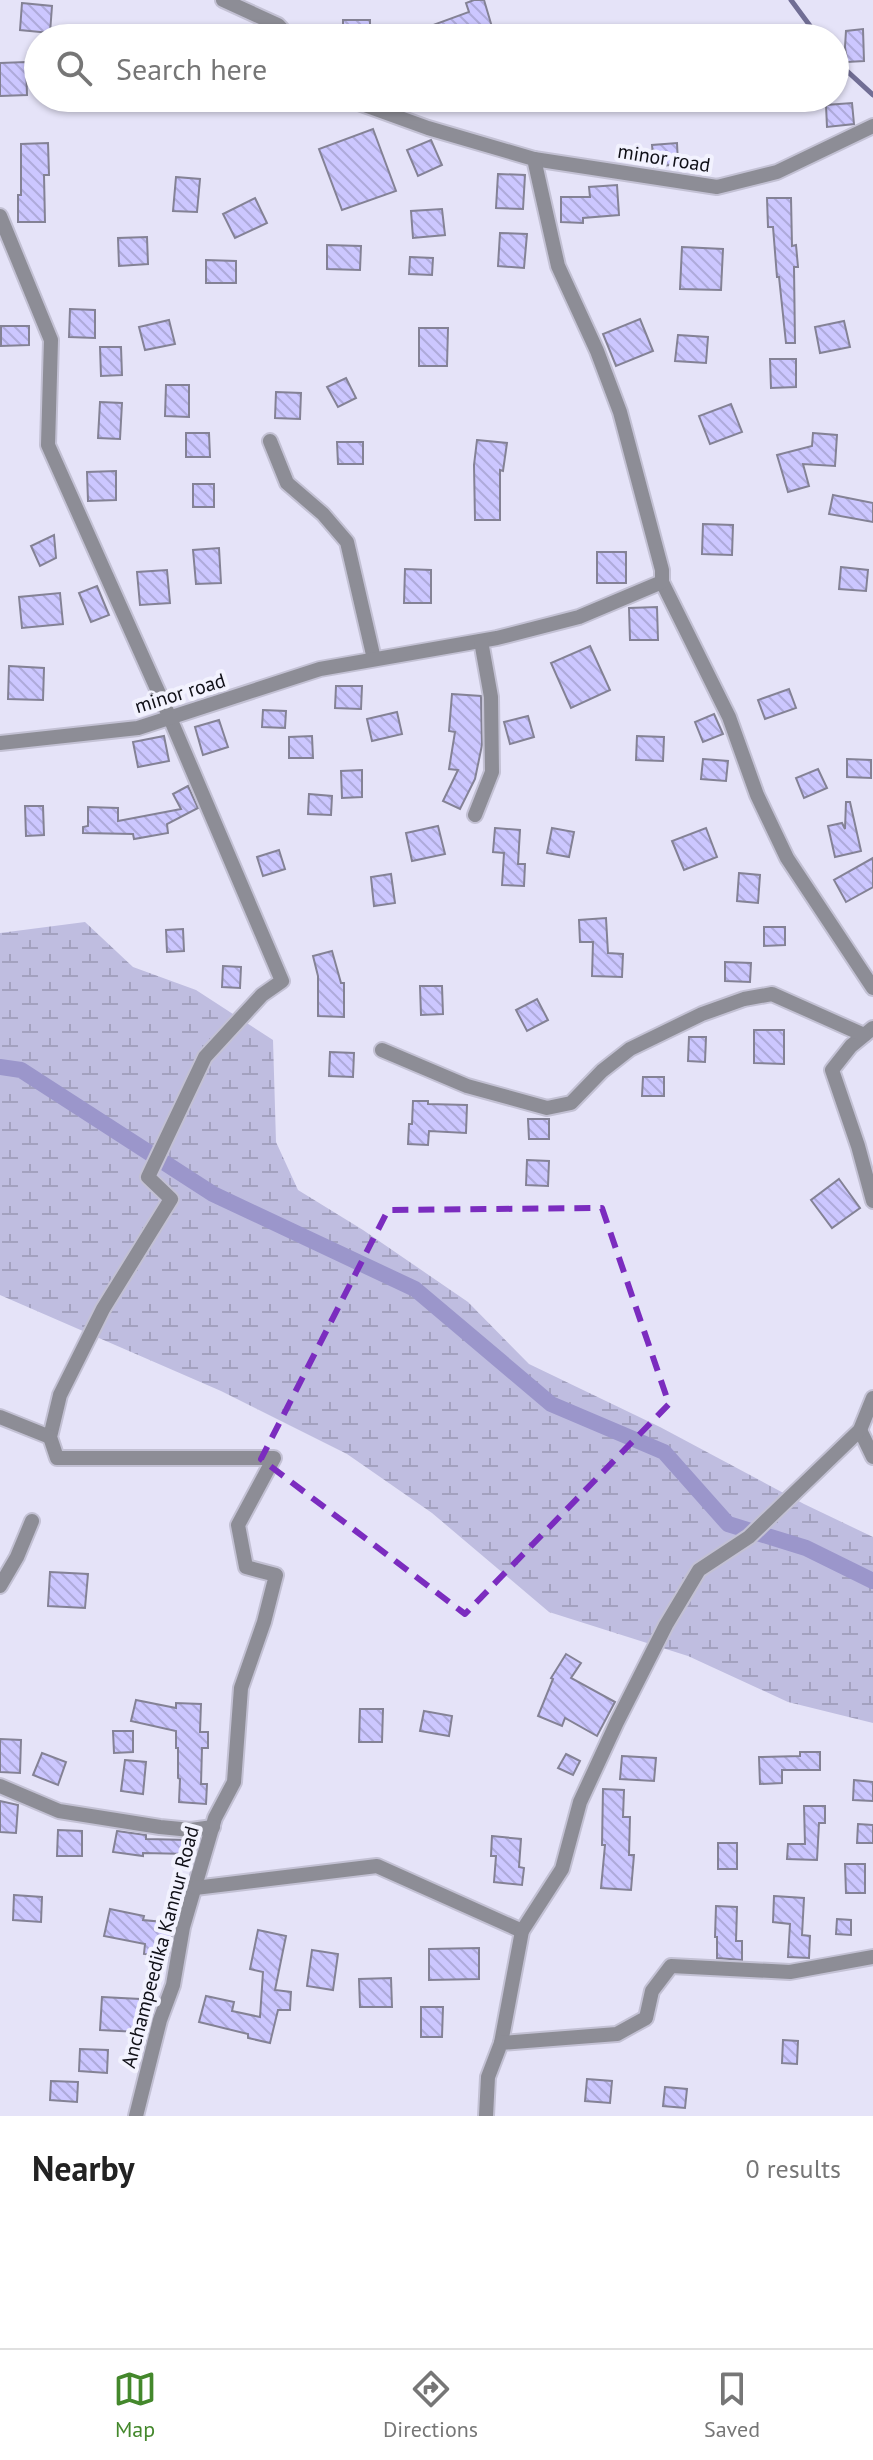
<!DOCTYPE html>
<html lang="en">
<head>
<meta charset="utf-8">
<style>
  :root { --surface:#fff; --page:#f6f6f6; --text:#222; --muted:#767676; --line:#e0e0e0; --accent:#44882c }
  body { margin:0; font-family:"PT Sans",sans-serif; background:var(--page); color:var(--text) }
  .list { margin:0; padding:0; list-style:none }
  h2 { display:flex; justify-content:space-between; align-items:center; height:104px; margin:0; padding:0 32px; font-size:34px }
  h2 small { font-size:26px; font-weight:400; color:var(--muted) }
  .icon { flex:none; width:44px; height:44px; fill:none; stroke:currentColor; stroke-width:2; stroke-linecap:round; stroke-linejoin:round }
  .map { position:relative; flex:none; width:873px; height:2116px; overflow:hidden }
  .search { position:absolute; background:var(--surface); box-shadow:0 2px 6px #0004; left:24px; right:24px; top:24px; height:88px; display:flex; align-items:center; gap:20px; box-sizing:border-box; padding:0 28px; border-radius:44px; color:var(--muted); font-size:30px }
  .sheet { height:232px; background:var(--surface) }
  nav { display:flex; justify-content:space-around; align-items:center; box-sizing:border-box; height:112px; border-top:2px solid var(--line); background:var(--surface); font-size:22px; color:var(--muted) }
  nav a { display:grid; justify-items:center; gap:4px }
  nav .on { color:var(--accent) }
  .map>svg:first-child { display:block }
</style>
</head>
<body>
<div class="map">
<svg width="873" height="2116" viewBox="0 0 873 2116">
  <defs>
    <pattern id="wetland-marsh" width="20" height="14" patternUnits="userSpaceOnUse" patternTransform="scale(2)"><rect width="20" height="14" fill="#bfbde0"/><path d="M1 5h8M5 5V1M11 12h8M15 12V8" fill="none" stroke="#a3a1bf"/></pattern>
    <pattern id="building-back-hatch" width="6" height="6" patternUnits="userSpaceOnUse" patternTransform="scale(2)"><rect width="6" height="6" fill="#ccc7ff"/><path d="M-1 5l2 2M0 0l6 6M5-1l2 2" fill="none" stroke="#aeaada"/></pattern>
  </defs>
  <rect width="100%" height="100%" fill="#e5e3f8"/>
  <polygon fill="url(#wetland-marsh)" points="85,922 133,967 196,990 273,1040 276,1142 298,1190 363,1230 468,1302 529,1364 660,1427 804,1504 873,1537 873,1723 788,1702 688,1656 549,1612 432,1513 347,1454 221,1391 0,1295 0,933"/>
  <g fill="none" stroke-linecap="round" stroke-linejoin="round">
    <g stroke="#716e95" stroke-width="5">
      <polyline points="791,0 819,38"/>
      <polyline points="835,60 873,95"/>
    </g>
    <polyline stroke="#9b96cb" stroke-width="16" points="0,1067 21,1070 213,1194 415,1289 551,1404 664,1452 728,1524 806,1548 873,1581"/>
  </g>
  <g fill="url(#building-back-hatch)" stroke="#848295" stroke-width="2">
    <polygon points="474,0 484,0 492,27 467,35 468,38 438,38 433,25 469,12 466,3"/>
    <polygon points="22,3 52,6 50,33 20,30"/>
    <rect x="343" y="20" width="27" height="18"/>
    <polygon points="863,29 864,61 847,62 845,47 846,31"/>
    <polygon points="26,62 27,95 0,96 0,63"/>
    <polygon points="852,103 854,124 827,127 826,105"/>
    <polygon points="373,129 396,191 342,210 319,149"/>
    <polygon points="431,140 442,165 418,176 407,150"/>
    <polygon points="48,143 49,175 44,175 45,222 18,222 18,195 21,195 21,144"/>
    <polygon points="677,143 678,164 654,167 652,145"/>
    <polygon points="498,174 525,175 523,209 496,208"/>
    <polygon points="176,177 200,179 197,212 173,211"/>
    <polygon points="617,185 619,215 583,218 583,223 561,222 561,197 590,197 589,187"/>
    <polygon points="255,198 267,223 235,238 223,214"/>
    <polygon points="767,198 791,198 792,246 796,245 798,267 794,267 795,343 786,343 779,277 777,277 773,227 768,227"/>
    <polygon points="442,209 445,235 413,238 411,211"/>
    <polygon points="500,233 527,234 524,268 498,266"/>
    <polygon points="147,237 148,264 119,266 118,238"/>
    <polygon points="327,245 361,246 360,270 327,269"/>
    <polygon points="682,247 723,249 721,290 680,289"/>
    <polygon points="410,257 433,258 432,275 409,274"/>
    <polygon points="206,260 236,261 236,283 206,283"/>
    <polygon points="70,309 95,310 95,338 69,337"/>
    <polygon points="640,319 653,351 616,366 603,334"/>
    <polygon points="169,320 175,344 145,350 139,327"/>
    <polygon points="844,321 850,347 820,353 815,327"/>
    <polygon points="1,326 29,326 29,345 1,346"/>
    <polygon points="419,328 448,328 447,366 419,366"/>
    <polygon points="678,335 708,337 706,363 675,361"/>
    <polygon points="100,347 121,347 122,375 101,376"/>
    <polygon points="770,359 796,359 796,387 771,388"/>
    <polygon points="346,378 356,398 338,407 327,387"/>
    <polygon points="166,385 189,385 189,417 165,416"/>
    <polygon points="276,392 301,393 300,419 275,418"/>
    <polygon points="100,402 122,403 120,439 98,438"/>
    <polygon points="731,404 742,432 710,444 699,416"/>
    <polygon points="186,433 209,433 210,457 186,457"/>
    <polygon points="813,433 837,435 835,466 803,464 809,486 788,492 777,455 812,446"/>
    <polygon points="477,440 507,443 503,471 500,470 500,520 475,520 474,465"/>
    <polygon points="337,442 363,442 363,464 338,464"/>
    <polygon points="116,471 116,500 88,501 87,472"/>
    <rect x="193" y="484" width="21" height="23"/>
    <polygon points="833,495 873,503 873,522 829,514"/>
    <polygon points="703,524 733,525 732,555 702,554"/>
    <polygon points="54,535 56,558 40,566 31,546"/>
    <polygon points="219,548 221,583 196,584 193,550"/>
    <rect x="597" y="552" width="29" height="31"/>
    <polygon points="841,567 868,570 866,591 839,589"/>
    <polygon points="405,569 431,570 431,603 404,603"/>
    <polygon points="167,570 170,603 140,605 137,572"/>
    <polygon points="97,586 109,615 91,622 79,593"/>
    <polygon points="60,593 63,624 22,628 19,597"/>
    <polygon points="657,607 658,640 630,640 629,608"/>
    <polygon points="590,646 610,690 571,708 551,663"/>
    <polygon points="9,666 44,668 43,700 8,699"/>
    <polygon points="336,686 362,686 361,709 335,708"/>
    <polygon points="789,689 796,708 765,719 758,700"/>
    <polygon points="452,694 481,696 481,698 482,745 475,779 460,809 443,801 458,770 449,769 455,732 449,731"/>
    <polygon points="263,710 286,711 285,728 262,727"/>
    <polygon points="397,712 402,734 372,741 367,719"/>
    <polygon points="714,714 723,734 703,742 695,722"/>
    <polygon points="528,716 534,737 510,744 504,722"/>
    <polygon points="219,720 228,747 203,755 195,727"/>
    <polygon points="164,736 169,761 138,767 133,742"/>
    <polygon points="312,736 313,758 289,758 289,737"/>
    <polygon points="637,736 664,737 663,761 636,760"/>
    <polygon points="703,759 728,761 726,781 701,779"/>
    <polygon points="847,759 871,760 871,778 847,777"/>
    <polygon points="818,769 827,788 804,798 796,778"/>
    <polygon points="362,770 362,797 342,798 341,771"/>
    <polygon points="188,786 198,808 167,824 168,833 134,839 133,834 83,833 83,827 88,826 88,807 118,808 118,821 181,809 173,794"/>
    <polygon points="309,794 332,796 331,815 308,814"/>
    <polygon points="846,802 850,802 861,851 835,857 828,826 842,823 845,829"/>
    <polygon points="25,806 43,806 44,835 26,836"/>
    <polygon points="438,826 445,854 412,861 406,833"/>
    <polygon points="495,828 520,830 518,864 525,864 524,886 502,885 504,853 493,852"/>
    <polygon points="552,828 574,832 569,857 547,853"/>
    <polygon points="706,828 717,857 684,870 672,841"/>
    <polygon points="279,850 285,869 263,876 257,857"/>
    <polygon points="873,858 873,887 846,902 834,880"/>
    <polygon points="739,873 760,875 758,903 737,901"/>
    <polygon points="391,874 395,903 374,906 371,877"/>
    <polygon points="606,918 608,953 623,954 622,977 592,976 593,942 580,942 579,920"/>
    <polygon points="764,927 785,927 785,945 764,946"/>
    <polygon points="183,929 184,951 167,952 166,930"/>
    <polygon points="332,951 341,983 344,983 344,1017 318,1016 318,976 313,956"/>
    <polygon points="725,962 751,963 750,982 725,981"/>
    <polygon points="223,966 241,967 240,988 222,987"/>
    <polygon points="420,986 442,986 443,1014 421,1015"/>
    <polygon points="537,999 548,1020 527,1031 516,1010"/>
    <polygon points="754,1030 784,1030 784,1064 754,1063"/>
    <polygon points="689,1037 706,1037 705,1062 688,1061"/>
    <polygon points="330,1052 354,1053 353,1077 329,1076"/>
    <polygon points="643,1077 664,1077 664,1096 642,1096"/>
    <polygon points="413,1101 428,1101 428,1104 467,1105 466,1133 429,1131 428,1145 408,1144 409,1124 412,1124"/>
    <polygon points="528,1119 549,1119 549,1139 529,1139"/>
    <polygon points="527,1160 549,1161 548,1186 526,1185"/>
    <polygon points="839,1179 860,1208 832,1228 811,1200"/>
    <polygon points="50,1572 88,1574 85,1608 48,1606"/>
    <polygon points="566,1654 581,1663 571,1678 615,1702 597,1736 565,1718 562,1726 538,1716 553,1679 551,1678"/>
    <polygon points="136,1700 176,1708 176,1703 201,1704 200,1732 208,1732 208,1748 202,1748 201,1784 207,1784 206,1804 179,1802 180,1779 178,1778 178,1748 176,1748 176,1731 131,1721"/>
    <polygon points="360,1709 383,1709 382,1742 359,1742"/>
    <polygon points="424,1711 452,1716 449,1736 420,1731"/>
    <polygon points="113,1731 133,1731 133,1752 114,1753"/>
    <polygon points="0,1739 21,1740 20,1773 0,1772"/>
    <polygon points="800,1752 820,1752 820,1770 782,1770 782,1783 760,1784 759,1757 800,1756"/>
    <polygon points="42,1753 66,1762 58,1785 33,1775"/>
    <polygon points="566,1754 580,1761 573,1775 558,1768"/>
    <polygon points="622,1756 656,1758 654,1781 620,1779"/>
    <polygon points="125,1760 146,1762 143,1794 121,1791"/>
    <polygon points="854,1780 873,1782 873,1801 853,1800"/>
    <polygon points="603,1789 624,1790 623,1817 630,1817 629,1855 634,1855 631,1890 601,1888 605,1845 602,1845"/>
    <polygon points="0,1801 18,1805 16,1833 0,1832"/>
    <polygon points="804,1806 825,1806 825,1823 819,1823 817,1860 787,1859 788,1844 805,1844"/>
    <polygon points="858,1824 873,1825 873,1843 857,1843"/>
    <polygon points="58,1830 82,1831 82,1856 57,1856"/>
    <polygon points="117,1831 146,1835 146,1839 189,1840 189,1854 143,1853 143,1856 113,1852"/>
    <polygon points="492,1836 521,1839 519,1867 524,1868 522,1885 494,1882 496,1856 491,1856"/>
    <rect x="718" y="1843" width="19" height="26"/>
    <polygon points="845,1864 865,1864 865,1893 846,1893"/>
    <polygon points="14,1895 42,1897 41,1922 13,1920"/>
    <polygon points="774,1896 804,1898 802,1935 810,1936 809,1958 788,1957 790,1924 773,1922"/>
    <polygon points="716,1906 737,1907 736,1941 742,1941 742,1960 717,1958 717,1937 715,1937"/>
    <polygon points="110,1909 144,1916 143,1920 174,1923 168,1957 144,1954 145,1944 104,1936"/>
    <polygon points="837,1919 851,1920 851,1935 836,1934"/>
    <polygon points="258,1930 286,1936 275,1990 291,1992 290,2010 278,2010 270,2043 248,2038 248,2034 199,2022 206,1996 234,2002 232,2011 260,2017 263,1972 250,1969"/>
    <polygon points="479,1948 479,1979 429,1980 429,1949"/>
    <polygon points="312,1950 338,1954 333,1990 307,1986"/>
    <polygon points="391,1978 392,2007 360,2007 359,1979"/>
    <polygon points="102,1997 140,1999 138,2032 100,2030"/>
    <polygon points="421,2007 443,2007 442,2037 421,2037"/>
    <polygon points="783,2040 798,2041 797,2064 782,2063"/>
    <polygon points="80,2049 108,2050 107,2073 79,2071"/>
    <polygon points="587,2079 612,2081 610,2103 585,2101"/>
    <polygon points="51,2081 78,2082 77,2102 50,2100"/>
    <polygon points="665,2087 687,2089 685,2108 663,2106"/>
  </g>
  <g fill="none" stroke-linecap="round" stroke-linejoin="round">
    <defs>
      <g id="street">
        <polyline points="223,0 278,25 290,38"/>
        <polyline points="534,159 717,187 777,172 873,126"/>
        <polyline points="0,216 51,340 48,445 170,718 282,981 262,995 205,1057 148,1177 171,1199 103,1309 60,1395 50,1437 57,1458 274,1458 238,1525 246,1567 276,1575 264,1622 241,1688 234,1782 215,1818 183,1927 173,1985 160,2020 136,2116"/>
        <polyline points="270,441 287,483 323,514 347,542 374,659"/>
        <polyline points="662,582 729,717 757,795 787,858 873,988"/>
        <polyline points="0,743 138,728 320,669 497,638 579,617 662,582 662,570 620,412 597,351 558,266 534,159 428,128 345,98"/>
        <polyline points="475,815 492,772 491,697 481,641"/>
        <polyline points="873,1028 851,1046 832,1070 858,1146 873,1201"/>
        <polyline points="382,1050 467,1086 547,1108 571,1103 602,1071 630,1049 702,1014 744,999 772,994 864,1035"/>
        <polyline points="0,1417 50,1437"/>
        <polyline points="860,1430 873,1457"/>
        <polyline points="0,1586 17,1557 32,1521"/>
        <polyline points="0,1786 59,1811 160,1827 191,1830 213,1827"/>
        <polyline points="195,1888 377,1866 522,1931"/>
        <polyline points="501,2043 522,1931 562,1869 580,1802 617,1722 666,1625 699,1570 749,1537 860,1430 873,1398"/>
        <polyline points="486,2116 488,2077 501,2043 617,2034 646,2018 652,1991 671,1966 790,1972 873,1957"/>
      </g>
    </defs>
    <use href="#street" stroke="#c3c1d4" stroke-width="18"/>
    <use href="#street" stroke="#8d8d96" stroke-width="14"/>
  </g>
  <path fill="none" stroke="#7b2cbf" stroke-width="6" stroke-dasharray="16 10" stroke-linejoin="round" d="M 602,1208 L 669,1404 L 465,1614 L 261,1459 L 388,1210 Z"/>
  <g text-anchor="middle" stroke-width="8" stroke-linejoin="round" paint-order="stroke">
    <g font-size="20" fill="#0f0f16" stroke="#f2f2fe">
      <text transform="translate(664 158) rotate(9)" y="7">minor road</text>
      <text transform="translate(180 693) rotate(-17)" y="7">minor road</text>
      <text transform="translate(160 1947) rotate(-75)" y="7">Anchampeedika Kannur Road</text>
    </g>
  </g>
</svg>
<div class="search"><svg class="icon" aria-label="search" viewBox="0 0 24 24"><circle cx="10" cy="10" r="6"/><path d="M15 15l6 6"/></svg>Search here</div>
</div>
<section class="sheet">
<h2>Nearby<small>0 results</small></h2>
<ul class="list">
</ul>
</section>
<nav>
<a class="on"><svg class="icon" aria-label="map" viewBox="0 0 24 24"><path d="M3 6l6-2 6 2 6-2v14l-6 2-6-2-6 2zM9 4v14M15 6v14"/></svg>Map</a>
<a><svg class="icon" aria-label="directions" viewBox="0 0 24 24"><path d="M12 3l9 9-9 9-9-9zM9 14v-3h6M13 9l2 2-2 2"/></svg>Directions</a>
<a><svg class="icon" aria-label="saved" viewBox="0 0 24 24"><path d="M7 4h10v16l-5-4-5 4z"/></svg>Saved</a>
</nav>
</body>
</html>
